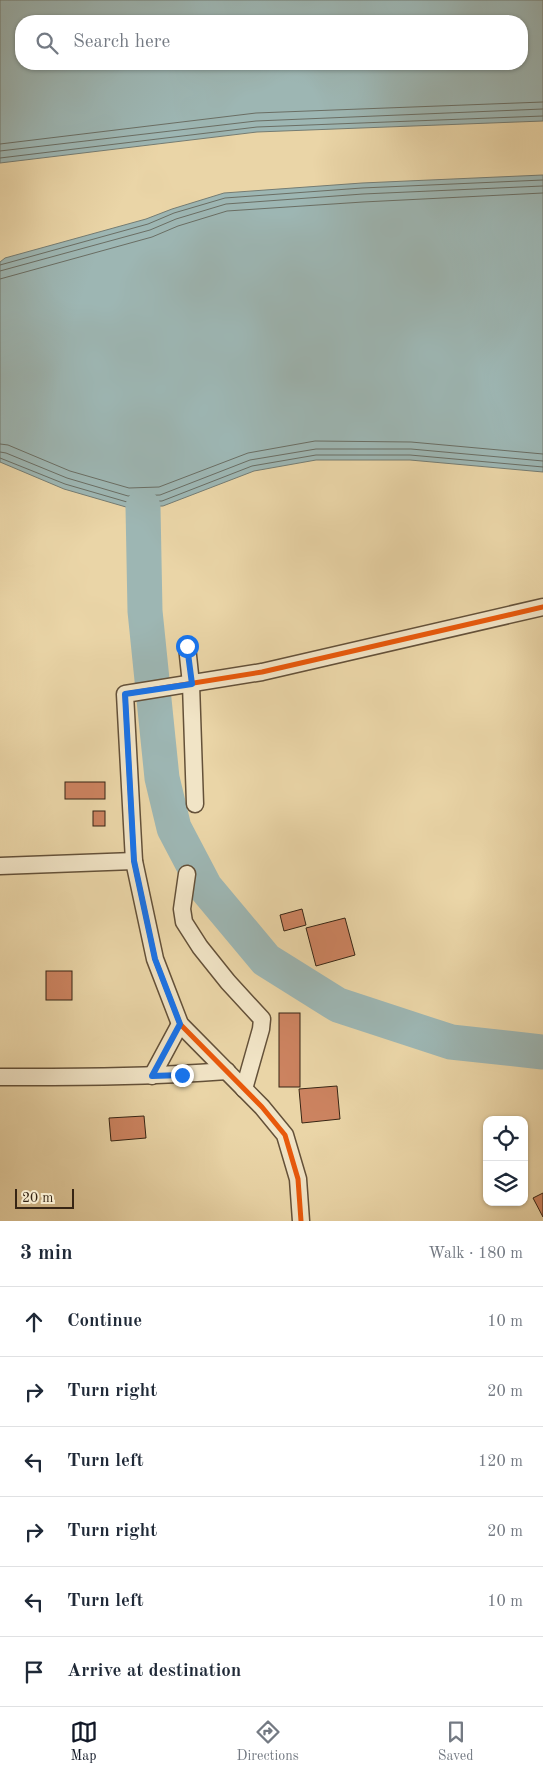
<!DOCTYPE html>
<html lang="en">
<head>
<meta charset="utf-8">
<style>
  :root { --surface:#fff; --page:#f6f6f7; --text:#1f2937; --muted:#747a83; --line:#e0e1e3; --accent:#111827 }
  body { margin:0; font-family:"Old Standard TT",serif; background:var(--page); color:var(--text) }
  .controls { position:absolute; right:15px; bottom:15px; display:grid; overflow:hidden; border-radius:10px; box-shadow:0 1px 4px #0004 }
  .controls button { width:45px; height:45px; display:grid; place-items:center; padding:0; border:0; border-bottom:1px solid var(--line); background:var(--surface); color:var(--text); font:25px sans-serif }
  .scale { position:absolute; left:15px; bottom:12px; width:59px; box-sizing:border-box; padding-left:5px; border:2px solid #372514; border-top:0; font-size:14px; line-height:18px; white-space:nowrap; color:#372514; -webkit-text-stroke:4px #f1e4c6; paint-order:stroke }
  .stop { position:absolute; width:15px; height:15px; margin:-11px; border:4px solid #1a73e8; border-radius:50%; background:#fff }
  .stop.end { background:#1a73e8; border-color:#fff; box-shadow:0 1px 5px #0008 }
  .list { margin:0; padding:0; list-style:none }
  h2 { display:flex; justify-content:space-between; align-items:center; height:65px; margin:0; padding:0 20px; font-size:21px }
  h2 small { font-size:16px; font-weight:400; color:var(--muted) }
  .list li { display:grid; grid-template-columns:32px 1fr auto; gap:15px; align-items:center; box-sizing:border-box; height:70px; padding:0 20px; border-top:1px solid var(--line) }
  .list b { display:block; font-size:19px; white-space:nowrap }
  .list em { font-size:16px; font-style:normal; color:var(--muted) }
  .icon { flex:none; width:28px; height:28px; fill:none; stroke:currentColor; stroke-width:2; stroke-linecap:round; stroke-linejoin:round }
  .map { position:relative; flex:none; width:543px; height:1221px; overflow:hidden }
  .search { position:absolute; background:var(--surface); box-shadow:0 1px 4px #0004; left:15px; right:15px; top:15px; height:55px; display:flex; align-items:center; gap:12px; box-sizing:border-box; padding:0 18px; border-radius:20px; color:var(--muted); font-size:19px }
  .sheet { height:485px; background:var(--surface) }
  nav { display:flex; justify-content:space-around; align-items:center; box-sizing:border-box; height:70px; border-top:1px solid var(--line); background:var(--surface); font-size:14px; color:var(--muted) }
  nav a { display:grid; justify-items:center; gap:2px }
  nav .on { color:var(--accent) }
  .map>svg:first-child { display:block }
</style>
</head>
<body>
<div class="map">
<svg width="543" height="1221" viewBox="0 0 543 1221">
  <rect width="100%" height="100%" fill="#ead5a7"/>
  <filter id="stains"><feTurbulence type="fractalNoise" baseFrequency=".004" numOctaves="4"/><feColorMatrix values="0 0 0 0 .2 0 0 0 0 .09 0 0 0 0 .02 0 0 0 .5 -.17"/></filter>
  <radialGradient id="worn" r=".72"><stop offset=".6" stop-color="#630" stop-opacity="0"/><stop offset="1" stop-color="#630" stop-opacity=".3"/></radialGradient>
  <g fill="#9db6b3" stroke="#747c73" fill-rule="evenodd">
    <path d="M 0,0 L 543,0 L 543,121 L 257,132 L 0,163 ZM 21,21 L 522,21 L 522,64 L 21,64 Z"/>
    <polygon points="543,175 543,472 410,460 316,460 254,471 163,506 126,507 64,489 0,462 0,262 5,258 146,219 172,209 224,193 362,183"/>
  </g>
  <g fill="none" stroke-linecap="round" stroke-linejoin="round">
    <g stroke="#6a6e64" stroke-width="1">
      <polyline points="0,144 256,113 543,102"/>
      <polyline points="0,151 256,121 543,109"/>
      <polyline points="0,158 257,127 543,116"/>
      <polyline points="0,265 148,224 174,213 225,198 362,188 543,180"/>
      <polyline points="0,271 150,230 176,219 226,204 363,194 543,186"/>
      <polyline points="0,279 152,237 178,226 227,211 363,202 543,193"/>
      <polyline points="0,444 8,445 70,471 129,488 159,487 248,453 315,441 411,442 543,454"/>
      <polyline points="0,452 6,453 67,478 128,496 160,495 250,460 316,449 411,449 543,461"/>
      <polyline points="0,458 65,484 127,502 162,501 252,466 316,455 410,455 543,467"/>
    </g>
    <polyline stroke="#9db6b3" stroke-width="35" points="143,507 145,611 162,778 174,828 205,887 266,960 338,1005 451,1042 543,1052"/>
  </g>
  <g fill="#cc8360" stroke="#372514">
    <rect x="65" y="782" width="40" height="17"/>
    <rect x="93" y="811" width="12" height="15"/>
    <polygon points="302,909 306,925 284,931 280,915"/>
    <polygon points="345,918 355,955 316,966 306,928"/>
    <rect x="46" y="971" width="26" height="29"/>
    <rect x="279" y="1013" width="21" height="74"/>
    <polygon points="337,1086 340,1119 302,1123 299,1089"/>
    <polygon points="144,1116 146,1138 111,1141 109,1118"/>
    <polygon points="543,1193 543,1217 533,1198"/>
  </g>
  <g fill="none" stroke-linecap="round" stroke-linejoin="round">
    <defs>
      <g id="minor">
        <polyline points="187,646 191,684 195,804"/>
        <polyline points="0,866 134,861"/>
        <polyline points="187,874 182,909 184,922 200,947 228,982 262,1019 261,1029 244,1089"/>
        <polyline points="152,1076 180,1024"/>
        <path d="M 0,1077 C 76,1077 152,1077 227,1071"/>
        <polyline points="301,1221 298,1179 285,1135 262,1107 180,1024 155,959 134,861 125,694 262,672 543,607"/>
      </g>
    </defs>
    <use href="#minor" stroke="#645139" stroke-width="19"/>
    <use href="#minor" stroke="#f1e4c6" stroke-width="16"/>
    <defs>
      <polyline id="cycleway" points="301,1221 298,1179 285,1135 262,1107 180,1024 155,959 134,861 125,694 262,672 543,607"/>
    </defs>
    <use href="#cycleway" stroke="#f1e4c6" stroke-width="8"/>
    <use href="#cycleway" stroke="#e8590c" stroke-width="5"/>
  </g>
  <g fill="none" stroke-linecap="round" stroke-linejoin="round">
    <polyline stroke="#1a73e8" stroke-width="6" points="182,1075 152,1076 180,1024 155,959 134,861 125,694 192,684 187,646"/>
  </g>
  <rect width="100%" height="100%" filter="url(#stains)"/>
  <rect width="100%" height="100%" fill="url(#worn)"/>
</svg>
<div class="controls">
<button><svg class="icon" aria-label="locate" viewBox="0 0 24 24"><circle cx="12" cy="12" r="6"/><path d="M12 2v4M12 18v4M2 12h4M18 12h4"/></svg></button>
<button><svg class="icon" aria-label="layers" viewBox="0 0 24 24"><path d="M12 4l9 5-9 5-9-5zM3 14l9 5 9-5"/></svg></button>
</div>
<div class="scale">20 m</div>
<div class="stop" style="left:187px;top:646px"></div>
<div class="stop end" style="left:182px;top:1075px"></div>
<div class="search"><svg class="icon" aria-label="search" viewBox="0 0 24 24"><circle cx="10" cy="10" r="6"/><path d="M15 15l6 6"/></svg>Search here</div>
</div>
<section class="sheet">
<h2>3 min<small>Walk · 180 m</small></h2>
<ul class="list">
<li><svg class="icon" aria-label="ahead" viewBox="0 0 24 24"><path d="M12 20V5M6 11l6-6 6 6"/></svg><div><b>Continue</b></div><em>10 m</em></li>
<li><svg class="icon" aria-label="right" viewBox="0 0 24 24"><path d="M7 20v-9h11M14 6l5 5-5 5"/></svg><div><b>Turn right</b></div><em>20 m</em></li>
<li><svg class="icon" aria-label="left" viewBox="0 0 24 24"><path d="M17 20v-9H6M10 6l-5 5 5 5"/></svg><div><b>Turn left</b></div><em>120 m</em></li>
<li><svg class="icon" aria-label="right" viewBox="0 0 24 24"><path d="M7 20v-9h11M14 6l5 5-5 5"/></svg><div><b>Turn right</b></div><em>20 m</em></li>
<li><svg class="icon" aria-label="left" viewBox="0 0 24 24"><path d="M17 20v-9H6M10 6l-5 5 5 5"/></svg><div><b>Turn left</b></div><em>10 m</em></li>
<li><svg class="icon" aria-label="arrive" viewBox="0 0 24 24"><path d="M6 21V4h12l-3 4 3 4H6"/></svg><div><b>Arrive at destination</b></div></li>
</ul>
</section>
<nav>
<a class="on"><svg class="icon" aria-label="map" viewBox="0 0 24 24"><path d="M3 6l6-2 6 2 6-2v14l-6 2-6-2-6 2zM9 4v14M15 6v14"/></svg>Map</a>
<a><svg class="icon" aria-label="directions" viewBox="0 0 24 24"><path d="M12 3l9 9-9 9-9-9zM9 14v-3h6M13 9l2 2-2 2"/></svg>Directions</a>
<a><svg class="icon" aria-label="saved" viewBox="0 0 24 24"><path d="M7 4h10v16l-5-4-5 4z"/></svg>Saved</a>
</nav>
</body>
</html>
